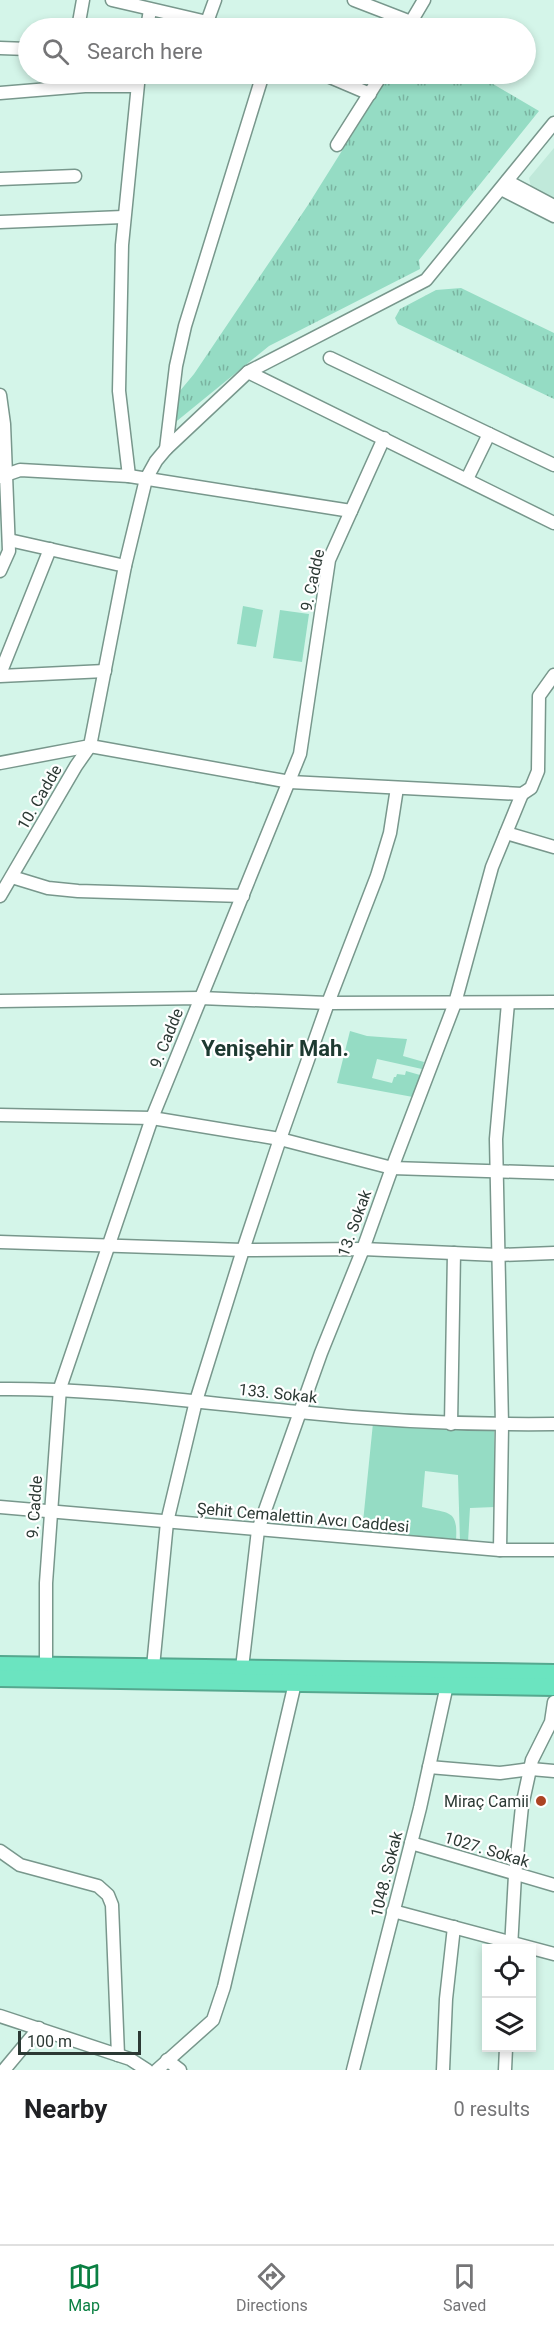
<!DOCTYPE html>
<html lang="en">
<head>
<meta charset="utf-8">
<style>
  :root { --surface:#fff; --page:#f6f6f6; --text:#202124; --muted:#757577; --line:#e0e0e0; --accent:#0b8043 }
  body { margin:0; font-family:Roboto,sans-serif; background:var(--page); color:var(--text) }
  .controls { position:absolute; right:18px; bottom:18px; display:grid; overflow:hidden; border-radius:0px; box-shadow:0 3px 9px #0003 }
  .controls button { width:54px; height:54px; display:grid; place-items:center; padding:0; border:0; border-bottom:2px solid var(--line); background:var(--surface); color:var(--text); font:30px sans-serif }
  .scale { position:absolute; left:18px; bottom:15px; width:123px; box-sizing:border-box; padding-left:6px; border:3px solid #2c3934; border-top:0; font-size:16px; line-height:21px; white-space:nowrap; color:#2c3934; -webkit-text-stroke:4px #fff; paint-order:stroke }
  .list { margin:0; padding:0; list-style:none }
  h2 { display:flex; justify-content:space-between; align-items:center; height:78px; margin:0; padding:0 24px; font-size:26px }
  h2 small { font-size:20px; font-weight:400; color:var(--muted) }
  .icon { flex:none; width:33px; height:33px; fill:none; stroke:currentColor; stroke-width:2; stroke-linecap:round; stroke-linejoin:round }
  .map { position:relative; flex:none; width:554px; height:2070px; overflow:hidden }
  .search { position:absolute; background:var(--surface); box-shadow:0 3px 9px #0003; left:18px; right:18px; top:18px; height:66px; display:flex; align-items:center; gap:15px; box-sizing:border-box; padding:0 21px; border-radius:33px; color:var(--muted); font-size:22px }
  .sheet { height:174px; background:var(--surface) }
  nav { display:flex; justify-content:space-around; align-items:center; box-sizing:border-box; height:84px; border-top:2px solid var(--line); background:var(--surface); font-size:16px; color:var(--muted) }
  nav a { display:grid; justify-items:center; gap:3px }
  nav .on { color:var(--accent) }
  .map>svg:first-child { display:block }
</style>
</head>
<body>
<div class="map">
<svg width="554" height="2070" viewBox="0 0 554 2070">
  <defs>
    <pattern id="park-tufts" width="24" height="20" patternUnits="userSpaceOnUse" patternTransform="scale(1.5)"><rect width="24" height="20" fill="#95dcc4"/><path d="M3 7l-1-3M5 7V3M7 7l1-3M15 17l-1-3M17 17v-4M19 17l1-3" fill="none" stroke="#7ab3a0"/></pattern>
  </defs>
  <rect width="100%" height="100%" fill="#d4f5e9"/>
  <polygon fill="#c0e9da" points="554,148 554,198 531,187 529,178"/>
  <g fill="url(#park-tufts)">
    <polygon points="390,74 476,74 539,111 419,260 420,269 269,346 172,425 179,392 194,374 308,205"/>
    <polygon points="461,288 554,333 554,399 398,324 395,318 400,309 436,290"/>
  </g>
  <g fill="#95dcc4">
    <polygon points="243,606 263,610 256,647 237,644"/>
    <polygon points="280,610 309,614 302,662 273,658"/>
    <polygon points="350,1031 367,1036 407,1039 403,1056 424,1062 422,1069 377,1059 372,1078 392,1083 394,1077 396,1077 397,1074 405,1075 406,1071 420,1075 413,1097 337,1083"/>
    <path d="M 373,1423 L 494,1429 L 495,1507 L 470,1508 L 468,1542 L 460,1542 L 458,1475 L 425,1471 L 422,1507 C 450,1514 458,1509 456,1541 L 362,1532 Z"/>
  </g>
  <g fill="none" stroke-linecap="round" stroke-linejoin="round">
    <defs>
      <g id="minor">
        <polyline points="112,0 207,22 222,28"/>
        <polyline points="354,0 411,22"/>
        <polyline points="207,22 215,0"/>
        <polyline points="408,27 424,0"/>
        <polyline points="78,28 83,0"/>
        <polyline points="147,28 150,10"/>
        <polyline points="0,48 28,49"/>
        <polyline points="323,74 370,94"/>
        <polyline points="0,93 85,86 137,86"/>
        <polyline points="337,145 382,74"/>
        <polyline points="0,179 75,176"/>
        <polyline points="507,181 554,206"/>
        <polyline points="501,189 554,216"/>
        <polyline points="0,222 123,217"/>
        <polyline points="330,358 554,465"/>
        <polyline points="248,372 554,523"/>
        <polyline points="0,395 4,424 9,551 0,571"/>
        <polyline points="166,449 176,366 185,326 263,74"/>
        <polyline points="129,476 119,391 122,245 139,74"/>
        <polyline points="0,477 20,470 129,476 351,511"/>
        <polyline points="467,479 489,434"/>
        <polyline points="9,540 125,566"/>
        <polyline points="0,674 50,549"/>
        <polyline points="0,676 105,671"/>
        <polyline points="0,763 90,746 290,782 522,794 531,788 538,771 539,696 554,675"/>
        <polyline points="506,833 554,847"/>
        <polyline points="12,877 48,888 78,891 243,896"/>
        <polyline points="0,896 76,766 90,746 125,566 146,479 156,461 166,449 248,372 426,280 554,123"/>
        <polyline points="0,1001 200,998 328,1003 554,1002"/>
        <polyline points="0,1115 152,1118 280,1139 392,1168 554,1173"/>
        <polyline points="0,1242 243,1250 363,1249 498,1255 554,1253"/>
        <path d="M 0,1389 C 100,1388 200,1403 299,1412 C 384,1421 469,1425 554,1424"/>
        <polyline points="451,1424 454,1253"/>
        <polyline points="0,1507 500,1550 554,1550"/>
        <polyline points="500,1550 502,1425 496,1139 508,1003"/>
        <polyline points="46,1666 46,1583 60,1388 152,1118 300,754 329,560 384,438"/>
        <polyline points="153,1667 167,1522 196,1401 243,1250 280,1139 328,1003 377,876 390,833 397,788"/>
        <polyline points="242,1668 258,1530 321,1353 363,1249 392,1168 455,1003 492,867 522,794"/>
        <polyline points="429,1767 500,1773 531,1769 554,1771"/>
        <polyline points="411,1843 554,1885"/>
        <polyline points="0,1851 20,1865 98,1886 108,1895 112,1905 118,2055"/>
        <polyline points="393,1911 554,1954"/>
        <polyline points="511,1948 515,1875 522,1806 532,1760 551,1722 554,1702"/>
        <polyline points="0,2016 130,2059 147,2070"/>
        <polyline points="167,2060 180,2070"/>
        <polyline points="4,2070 39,2028"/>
        <polyline points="157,2070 213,2020 224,1987 295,1683"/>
        <polyline points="353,2070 420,1808 447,1685"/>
        <polyline points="443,2070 446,1999 454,1927"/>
        <polyline points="505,2070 506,2048"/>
      </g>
      <g id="highway">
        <polyline points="0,1665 554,1673"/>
        <polyline points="0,1678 554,1687"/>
      </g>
    </defs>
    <use href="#minor" stroke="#78978c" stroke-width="15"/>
    <use href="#highway" stroke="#55a88f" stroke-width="20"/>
    <use href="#minor" stroke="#fff" stroke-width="12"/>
    <use href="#highway" stroke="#6be4c0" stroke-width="16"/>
  </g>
  <circle fill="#ac4423" stroke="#fff" stroke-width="2" cx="541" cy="1801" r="6"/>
  <g text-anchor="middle" stroke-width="4.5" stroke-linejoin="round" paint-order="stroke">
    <g font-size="16" fill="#2c3934" stroke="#fff">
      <text transform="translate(312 580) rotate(-78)" y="6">9. Cadde</text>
      <text transform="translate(39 797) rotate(-60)" y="6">10. Cadde</text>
      <text transform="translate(166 1038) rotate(-68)" y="6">9. Cadde</text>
      <text transform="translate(354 1223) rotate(-70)" y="6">13. Sokak</text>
      <text transform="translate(278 1393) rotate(6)" y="6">133. Sokak</text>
      <text transform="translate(34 1507) rotate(-86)" y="6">9. Cadde</text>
      <text transform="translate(303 1517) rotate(5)" y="6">Şehit Cemalettin Avcı Caddesi</text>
      <text transform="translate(487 1849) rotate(17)" y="6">1027. Sokak</text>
      <text transform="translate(386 1874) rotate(-76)" y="6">1048. Sokak</text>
    </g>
    <g font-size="16" fill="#2c3934" stroke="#fff" text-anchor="end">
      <text x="529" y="1807">Miraç Camii</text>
    </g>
    <g font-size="22" font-weight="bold" fill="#1d3930" stroke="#fff">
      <text x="275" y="1056">Yenişehir Mah.</text>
    </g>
  </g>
</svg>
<div class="controls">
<button><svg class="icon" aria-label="locate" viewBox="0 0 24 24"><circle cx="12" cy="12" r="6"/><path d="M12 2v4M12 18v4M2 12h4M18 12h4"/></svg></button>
<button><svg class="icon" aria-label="layers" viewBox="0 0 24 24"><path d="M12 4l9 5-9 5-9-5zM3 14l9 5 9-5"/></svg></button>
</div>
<div class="scale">100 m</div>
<div class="search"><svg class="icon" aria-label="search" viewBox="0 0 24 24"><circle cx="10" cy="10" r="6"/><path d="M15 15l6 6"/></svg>Search here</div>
</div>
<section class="sheet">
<h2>Nearby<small>0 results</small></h2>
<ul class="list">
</ul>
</section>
<nav>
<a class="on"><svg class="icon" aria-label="map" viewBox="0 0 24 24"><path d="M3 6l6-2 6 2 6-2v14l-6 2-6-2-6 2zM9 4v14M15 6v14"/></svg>Map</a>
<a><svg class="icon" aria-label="directions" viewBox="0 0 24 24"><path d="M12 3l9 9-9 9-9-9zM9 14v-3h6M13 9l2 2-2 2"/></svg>Directions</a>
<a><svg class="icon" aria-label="saved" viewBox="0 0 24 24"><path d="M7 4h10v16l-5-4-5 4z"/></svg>Saved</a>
</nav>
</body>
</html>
